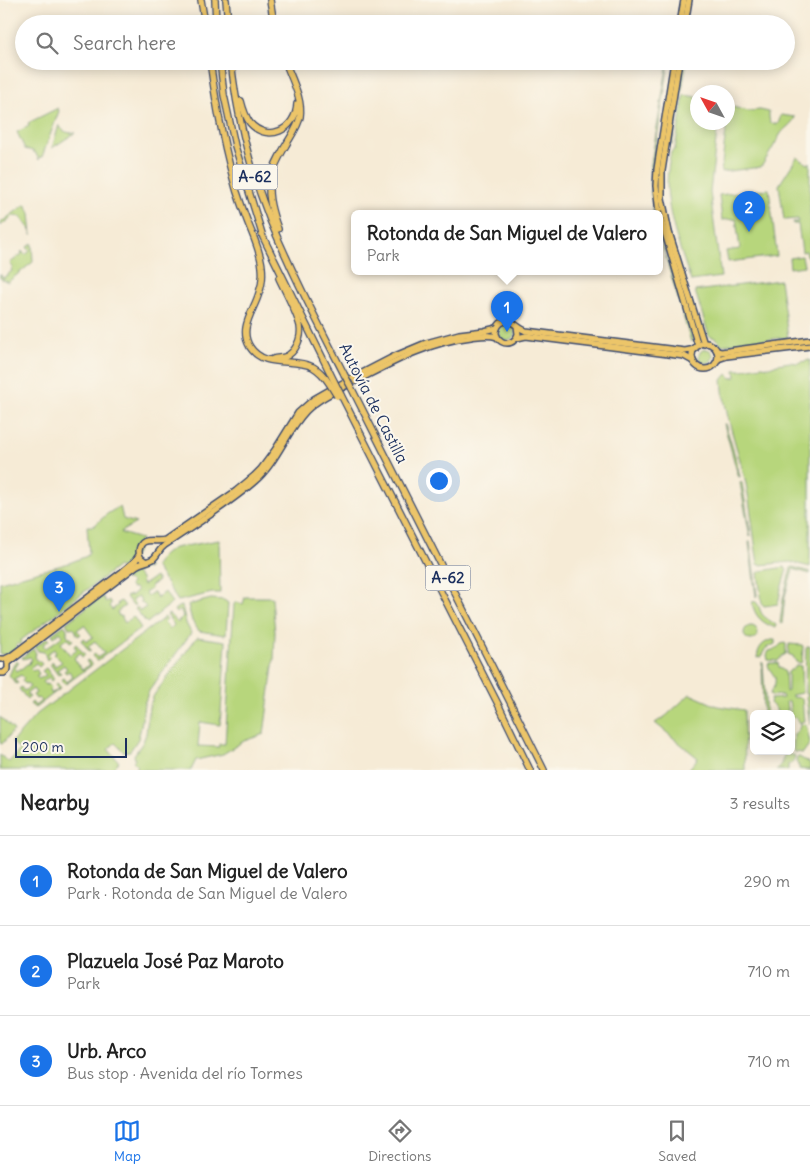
<!DOCTYPE html>
<html lang="en">
<head>
<meta charset="utf-8">
<style>
  :root { --surface:#fff; --page:#f6f6f6; --text:#222; --muted:#767676; --line:#e0e0e0; --accent:#1a73e8 }
  body { margin:0; font-family:Delius,sans-serif; background:var(--page); color:var(--text) }
  .controls { position:absolute; right:15px; bottom:15px; display:grid; overflow:hidden; border-radius:8px; box-shadow:0 2px 12px #0003 }
  .controls button { width:45px; height:45px; display:grid; place-items:center; padding:0; border:0; border-bottom:1px solid var(--line); background:var(--surface); color:var(--text); font:25px sans-serif }
  .compass { position:absolute; left:690px; top:85px; width:45px; height:45px; border-radius:50%; background:var(--surface); box-shadow:0 2px 12px #0003; rotate:310deg }
  .scale { position:absolute; left:15px; bottom:12px; width:112px; box-sizing:border-box; padding-left:5px; border:2px solid #1b2f5e; border-top:0; font-size:14px; line-height:18px; white-space:nowrap; color:#1b2f5e; -webkit-text-stroke:4px #fbf7ec; paint-order:stroke }
  .you { position:absolute; left:438px; top:480px; width:18px; height:18px; margin:-12px; border:4px solid #fff; border-radius:50%; background:#1a73e8; box-shadow:0 0 0 8px #1a73e833 }
  .badge { display:grid; place-items:center; width:32px; height:32px; border-radius:50%; background:var(--accent); color:#fff; font-size:16px; font-weight:700 }
  .pin { position:absolute; translate:-50% -41px; filter:drop-shadow(0 1px 2px #0008) }
  .pin::after { content:''; position:absolute; top:26px; width:18px; height:15px; background:inherit; clip-path:polygon(0 0,100% 0,50% 100%) }
  .popup { position:absolute; left:351px; top:210px; width:312px; height:65px; box-sizing:border-box; display:grid; place-content:center; border-radius:8px; background:var(--surface); filter:drop-shadow(0 1px 4px #0005); font-size:16px; white-space:nowrap; color:var(--muted) }
  .popup b { font-size:19px; color:var(--text) }
  .popup::after { content:''; position:absolute; left:50%; top:100%; margin-left:-10px; border:10px solid transparent; border-top-color:var(--surface) }
  .list { margin:0; padding:0; list-style:none }
  h2 { display:flex; justify-content:space-between; align-items:center; height:65px; margin:0; padding:0 20px; font-size:21px }
  h2 small { font-size:16px; font-weight:400; color:var(--muted) }
  .list li { display:grid; grid-template-columns:32px 1fr auto; gap:15px; align-items:center; box-sizing:border-box; height:90px; padding:0 20px; border-top:1px solid var(--line) }
  .list b { display:block; font-size:19px; white-space:nowrap }
  .list p { margin:0; font-size:16px; white-space:nowrap; color:var(--muted) }
  .list em { font-size:16px; font-style:normal; color:var(--muted) }
  .icon { flex:none; width:28px; height:28px; fill:none; stroke:currentColor; stroke-width:2; stroke-linecap:round; stroke-linejoin:round }
  .map { position:relative; flex:none; width:810px; height:770px; overflow:hidden }
  .search { position:absolute; background:var(--surface); box-shadow:0 2px 12px #0003; left:15px; right:15px; top:15px; height:55px; display:flex; align-items:center; gap:12px; box-sizing:border-box; padding:0 18px; border-radius:28px; color:var(--muted); font-size:19px }
  .sheet { height:335px; background:var(--surface) }
  nav { display:flex; justify-content:space-around; align-items:center; box-sizing:border-box; height:70px; border-top:1px solid var(--line); background:var(--surface); font-size:14px; color:var(--muted) }
  nav a { display:grid; justify-items:center; gap:2px }
  nav .on { color:var(--accent) }
  .map>svg:first-child { display:block }
</style>
</head>
<body>
<div class="map">
<svg width="810" height="770" viewBox="0 0 810 770">
  <rect width="100%" height="100%" fill="#fbf7ec"/>
  <filter id="ink" filterUnits="userSpaceOnUse"><feTurbulence type="fractalNoise" baseFrequency=".02" numOctaves="2"/><feDisplacementMap in="SourceGraphic" scale="10" xChannelSelector="R" yChannelSelector="G"/><feConvolveMatrix kernelMatrix="1 2 1 2 8 2 1 2 1" color-interpolation-filters="sRGB"/></filter>
  <filter id="wash" filterUnits="userSpaceOnUse"><feTurbulence type="fractalNoise" baseFrequency=".0096" numOctaves="4" result="noise"/><feDisplacementMap in="SourceGraphic" scale="20" xChannelSelector="R" yChannelSelector="G"/><feGaussianBlur stdDeviation="1.12" result="paint"/><feColorMatrix in="noise" values="0 0 0 0 0 0 0 0 0 0 0 0 0 0 0 0 0 1.4 0 .05"/><feComposite in="paint" operator="in"/></filter>
  <g filter="url(#wash)">
    <rect width="100%" height="100%" fill="#f6ebd6"/>
    <g fill="#b7d67c" stroke="#69826d">
      <polygon points="668,61 669,61 652,170 651,187 654,213 653,213 650,184 650,170"/>
      <polygon points="684,61 687,61 672,145 671,144"/>
      <path d="M 684,95 L 697,97 L 698,122 L 718,123 L 710,192 L 721,277 L 691,281 C 682,254 671,226 668,198 C 666,183 668,167 671,152 L 675,149 Z"/>
      <path d="M 729,106 L 748,111 L 760,110 L 769,112 L 769,117 L 770,123 L 778,124 L 781,115 L 795,117 C 793,124 784,128 780,135 C 774,146 768,156 761,167 L 721,172 Z"/>
      <polygon points="58,108 59,111 42,157 40,157 39,160 35,152 33,152 33,151 25,149 17,132 29,126 28,123"/>
      <path d="M 59,125 C 63,132 67,133 75,133 L 52,148 Z"/>
      <polygon points="797,157 808,164 810,162 810,251 809,251 810,256 807,257 806,251 802,252 798,224 793,224 793,222 798,222 798,219 784,220 779,185"/>
      <polygon points="769,189 777,256 728,262 726,251 740,249 736,219 722,220 719,195"/>
      <polygon points="26,204 30,213 32,235 29,228 21,217 13,216 0,226 0,223"/>
      <polygon points="660,235 693,340 691,342 660,239"/>
      <polygon points="32,243 33,262 8,282 0,278 0,274 3,278 12,271 11,269 13,268 10,263 22,254 21,252 22,251 25,255 30,251 27,247"/>
      <polygon points="802,256 804,266 790,268 789,258"/>
      <polygon points="780,280 788,337 722,345 715,338 709,336 695,291"/>
      <circle cx="507" cy="332" r="8"/>
      <circle cx="706" cy="356" r="7"/>
      <path d="M 810,360 L 810,567 L 790,562 L 760,565 L 758,564 C 753,534 751,504 744,475 C 736,443 724,413 722,380 L 727,374 L 731,378 L 736,377 L 735,370 L 743,370 L 749,368 L 762,366 L 770,367 L 777,364 L 790,362 L 797,363 Z"/>
      <polygon points="725,423 736,459 740,477 739,477 738,475 724,424"/>
      <polygon points="741,482 742,483 751,536 750,537 740,483"/>
      <path d="M 120,506 L 123,519 L 136,523 L 122,531 L 121,533 L 141,539 C 135,547 138,552 133,558 C 130,562 124,566 120,569 L 118,566 L 20,641 L 22,643 L 20,645 L 18,643 L 16,645 L 17,647 L 7,655 L 0,654 L 0,582 L 69,563 L 87,556 L 89,553 L 87,526 L 94,526 L 107,514 Z"/>
      <path d="M 219,540 L 220,593 L 212,593 L 178,601 L 155,566 C 158,559 167,552 174,548 Z"/>
      <polygon points="750,541 757,595 756,597 749,543"/>
      <polygon points="141,567 149,567 147,569 144,568 136,573 142,580 141,581 143,585 155,577 158,581 150,586 151,589 145,593 147,596 154,592 157,598 165,592 172,603 147,623 135,609 137,607 140,611 146,607 140,601 141,600 138,596 132,600 135,605 133,606 126,597 130,595 131,596 137,591 134,587 132,589 129,585 131,583 128,580 127,581 125,579"/>
      <polygon points="785,567 787,569 781,589 778,604 764,606 762,604 758,573 761,571"/>
      <polygon points="793,567 810,572 810,574 793,569 785,596 782,624 780,623 783,599 791,568"/>
      <path d="M 102,596 L 106,602 L 109,600 L 111,604 L 109,606 L 112,610 L 118,605 L 117,603 L 121,601 L 125,606 L 117,612 L 119,616 L 121,616 L 125,623 L 133,616 L 141,628 L 97,661 L 92,656 L 95,654 L 97,658 L 104,653 L 95,641 L 88,646 L 91,650 L 89,651 L 81,640 L 84,638 L 86,642 L 93,637 L 84,625 L 77,630 L 81,634 L 78,636 C 75,632 76,626 69,628 L 66,623 Z"/>
      <polygon points="245,597 272,597 272,599 275,632 274,659 264,734 244,741 223,754 196,760 191,770 134,770 138,766 133,761 135,759 134,755 143,742 146,734 149,707 154,695 197,637 225,641 226,643 220,725 200,722 198,746 219,747 219,744 225,744 234,604 236,602 243,604"/>
      <polygon points="211,599 224,600 228,603 226,634 225,635 199,631 192,621 188,605"/>
      <path d="M 752,602 C 753,602 755,601 756,602 C 759,604 760,611 762,614 C 766,619 771,621 776,625 L 776,628 C 763,624 754,616 752,602 Z"/>
      <polygon points="182,606 186,623 191,633 149,691 144,704 141,727 138,739 130,751 124,752 115,743 108,749 119,762 111,770 0,770 0,755 9,762 20,750 12,742 37,714 165,617 167,619 164,622 170,629 174,625 167,615 169,614 178,623 179,621 178,620 180,620 183,616 180,610 176,613 174,610 178,607"/>
      <polygon points="64,625 67,629 67,635 73,640 70,642 67,638 61,643 70,655 77,650 74,646 76,644 85,655 82,657 80,653 74,658 82,670 89,665 86,661 88,660 92,665 66,684 61,680 64,678 67,682 73,677 69,671 66,673 64,671 67,669 64,665 57,670 61,673 58,675 50,664 53,662 55,666 62,662 54,654 56,653 54,649 47,654 50,657 47,660 44,652 38,651 35,647 47,638 49,640 43,645 46,648 60,638 62,636 60,632 54,637 52,634"/>
      <circle cx="751" cy="633" r="7"/>
      <path d="M 771,640 L 775,640 L 775,644 C 764,649 767,646 761,657 L 757,658 C 758,648 762,643 771,640 Z"/>
      <polygon points="785,643 786,644 786,654 782,656 778,661 768,660 767,655 769,651 776,649 781,644"/>
      <polygon points="789,644 802,645 803,646 802,662 800,663 796,662 793,656 788,654"/>
      <polygon points="810,646 810,725 806,697 808,696 808,694 805,694 806,649 807,647"/>
      <path d="M 33,649 L 36,653 C 33,660 39,660 42,664 L 39,667 L 36,663 L 30,668 L 33,671 L 36,669 L 39,674 L 36,676 L 39,679 L 46,675 L 42,671 L 46,668 L 54,679 L 51,681 L 49,677 L 43,682 L 45,685 L 48,684 L 51,688 L 49,690 L 51,694 L 58,689 L 55,685 L 57,683 L 61,688 L 35,708 L 30,704 L 32,702 L 35,706 L 41,701 L 38,698 L 36,699 L 33,695 L 36,693 L 33,689 L 26,694 L 30,697 L 27,699 L 19,689 L 21,687 L 24,691 L 30,687 L 27,683 L 25,684 L 22,680 L 24,678 L 21,675 L 14,679 L 18,683 L 16,684 L 9,675 C 12,670 13,664 17,661 L 19,662 L 15,668 L 17,671 L 20,669 L 21,669 L 27,664 L 28,664 L 30,663 L 29,662 L 32,659 L 30,657 L 23,659 L 22,657 Z"/>
      <polygon points="762,662 763,663 766,714 763,714"/>
      <path d="M 769,663 L 778,663 L 779,667 L 785,672 L 786,692 L 788,691 L 788,672 L 794,668 L 796,665 L 801,666 L 802,693 L 792,695 L 792,697 L 802,698 L 804,721 L 799,723 L 796,718 L 791,716 L 789,701 L 786,702 L 788,714 L 777,714 L 776,709 L 770,703 L 771,699 L 783,698 L 782,695 L 772,696 L 770,694 C 771,690 775,687 775,683 C 777,675 769,672 768,664 Z"/>
      <polygon points="690,694 717,706 744,710 745,770 688,770 698,758 655,723 666,716"/>
      <polygon points="0,717 14,730 2,744 0,743"/>
      <polygon points="805,724 806,725 810,743 803,753 794,752 793,750 794,734 799,729 800,725"/>
      <polygon points="784,755 794,755 795,756 793,762 788,765 788,770 776,770 781,764"/>
      <polygon points="797,757 799,757 810,763 810,770 799,769 799,766 796,762"/>
    </g>
  </g>
  <g filter="url(#ink)">
    <g fill="none" stroke-linecap="round" stroke-linejoin="round">
      <defs>
        <g id="major">
          <polyline points="680,24 684,0"/>
          <polyline points="685,24 689,0"/>
          <polyline points="679,61 662,171 662,198 669,232 704,344"/>
          <polyline points="659,213 656,186 657,169 674,61"/>
          <polyline points="660,216 698,346"/>
          <path d="M 517,326 L 518,334 C 511,353 488,338 499,325 C 501,322 505,321 509,321 C 514,322 519,329 526,331 L 685,351 L 695,349"/>
          <polyline points="517,338 526,336 684,356 693,361"/>
          <circle cx="705" cy="356" r="13"/>
          <polyline points="717,351 721,352 810,340"/>
          <polyline points="718,359 727,356 810,346"/>
          <path d="M 145,561 C 141,559 139,557 139,551 C 141,535 154,543 165,540 L 236,491 L 254,476 L 261,469 L 275,450 L 298,413 L 314,399 L 335,387 L 395,356 L 426,343 L 459,334 L 484,331 L 497,328"/>
          <polyline points="0,659 5,659 11,656 122,572 135,561 139,555"/>
          <path d="M 8,663 L 136,566 C 142,562 148,562 153,559 C 158,555 159,549 165,545 C 194,525 228,505 255,481 C 277,462 286,432 306,411 C 320,397 340,389 358,380 C 395,361 429,342 471,337 C 480,336 488,334 497,337"/>
          <polyline points="0,673 4,673 8,669 8,663"/>
        </g>
        <g id="highway">
          <polyline points="201,0 205,24"/>
          <polyline points="215,0 216,24"/>
          <polyline points="226,0 228,24"/>
          <polyline points="270,0 274,24"/>
          <path d="M 210,61 C 216,105 224,149 237,192 C 241,204 245,216 250,228 C 255,240 261,254 262,267 C 263,276 262,285 259,293 C 254,311 238,328 250,347 C 264,369 293,357 313,367 C 320,371 325,377 329,383"/>
          <polyline points="220,61 224,95 235,146 263,237 334,381"/>
          <path d="M 231,61 C 237,115 250,170 270,220 C 292,273 318,323 344,374"/>
          <path d="M 241,101 C 243,109 245,116 250,123 C 268,143 296,130 297,104"/>
          <path d="M 278,229 C 264,191 266,179 286,145 C 291,136 298,127 300,117 C 303,99 291,78 285,61"/>
          <path d="M 273,359 C 276,358 281,358 285,357 C 296,352 302,338 300,326 C 297,313 285,291 279,278"/>
          <polyline points="351,387 508,698 544,770"/>
          <polyline points="341,395 499,706 530,770"/>
        </g>
      </defs>
      <use href="#major" stroke="#3c4b70" stroke-width="8"/>
      <use href="#highway" stroke="#3c4b70" stroke-width="8"/>
      <use href="#major" stroke="#ecc569" stroke-width="5"/>
      <use href="#highway" stroke="#ecc569" stroke-width="5.5"/>
      <defs>
        <g id="highway-bridge">
          <polyline points="344,374 351,387"/>
          <polyline points="334,381 341,395"/>
          <polyline points="329,383 337,396"/>
        </g>
      </defs>
      <use href="#highway-bridge" stroke="#3c4b70" stroke-width="8" stroke-linecap="butt"/>
      <use href="#highway-bridge" stroke="#ecc569" stroke-width="5.5"/>
    </g>
  </g>
  <g text-anchor="middle" stroke-width="4" stroke-linejoin="round" paint-order="stroke">
    <g fill="#fbf7ec" stroke="#5e6b89" stroke-width="1">
      <rect x="232.5" y="164.5" width="45" height="25" rx="4"/>
      <rect x="425.5" y="565.5" width="45" height="25" rx="4"/>
    </g>
    <g font-size="15" font-weight="bold" fill="#1b2f5e">
      <text x="255" y="182">A-62</text>
      <text x="448" y="583">A-62</text>
    </g>
    <g font-size="16" fill="#1b2f5e" stroke="#fbf7ec">
      <text transform="translate(374 403) rotate(63)" y="6">Autovía de Castilla</text>
    </g>
  </g>
</svg>
<div class="controls">
<button><svg class="icon" aria-label="layers" viewBox="0 0 24 24"><path d="M12 4l9 5-9 5-9-5zM3 14l9 5 9-5"/></svg></button>
</div>
<svg class="compass" viewBox="-18 -18 36 36"><path d="M0-13l5 13h-10z" fill="#e53935"/><path d="M0 13l5-13h-10z" fill="#767676"/></svg>
<div class="scale">200 m</div>
<div class="you"></div>
<div class="pin badge" style="left:507px;top:332px">1</div>
<div class="popup"><b>Rotonda de San Miguel de Valero</b>Park</div>
<div class="pin badge" style="left:749px;top:232px">2</div>
<div class="pin badge" style="left:59px;top:612px">3</div>
<div class="search"><svg class="icon" aria-label="search" viewBox="0 0 24 24"><circle cx="10" cy="10" r="6"/><path d="M15 15l6 6"/></svg>Search here</div>
</div>
<section class="sheet">
<h2>Nearby<small>3 results</small></h2>
<ul class="list">
<li><span class="badge">1</span><div><b>Rotonda de San Miguel de Valero</b><p>Park · Rotonda de San Miguel de Valero</p></div><em>290 m</em></li>
<li><span class="badge">2</span><div><b>Plazuela José Paz Maroto</b><p>Park</p></div><em>710 m</em></li>
<li><span class="badge">3</span><div><b>Urb. Arco</b><p>Bus stop · Avenida del río Tormes</p></div><em>710 m</em></li>
</ul>
</section>
<nav>
<a class="on"><svg class="icon" aria-label="map" viewBox="0 0 24 24"><path d="M3 6l6-2 6 2 6-2v14l-6 2-6-2-6 2zM9 4v14M15 6v14"/></svg>Map</a>
<a><svg class="icon" aria-label="directions" viewBox="0 0 24 24"><path d="M12 3l9 9-9 9-9-9zM9 14v-3h6M13 9l2 2-2 2"/></svg>Directions</a>
<a><svg class="icon" aria-label="saved" viewBox="0 0 24 24"><path d="M7 4h10v16l-5-4-5 4z"/></svg>Saved</a>
</nav>
</body>
</html>
